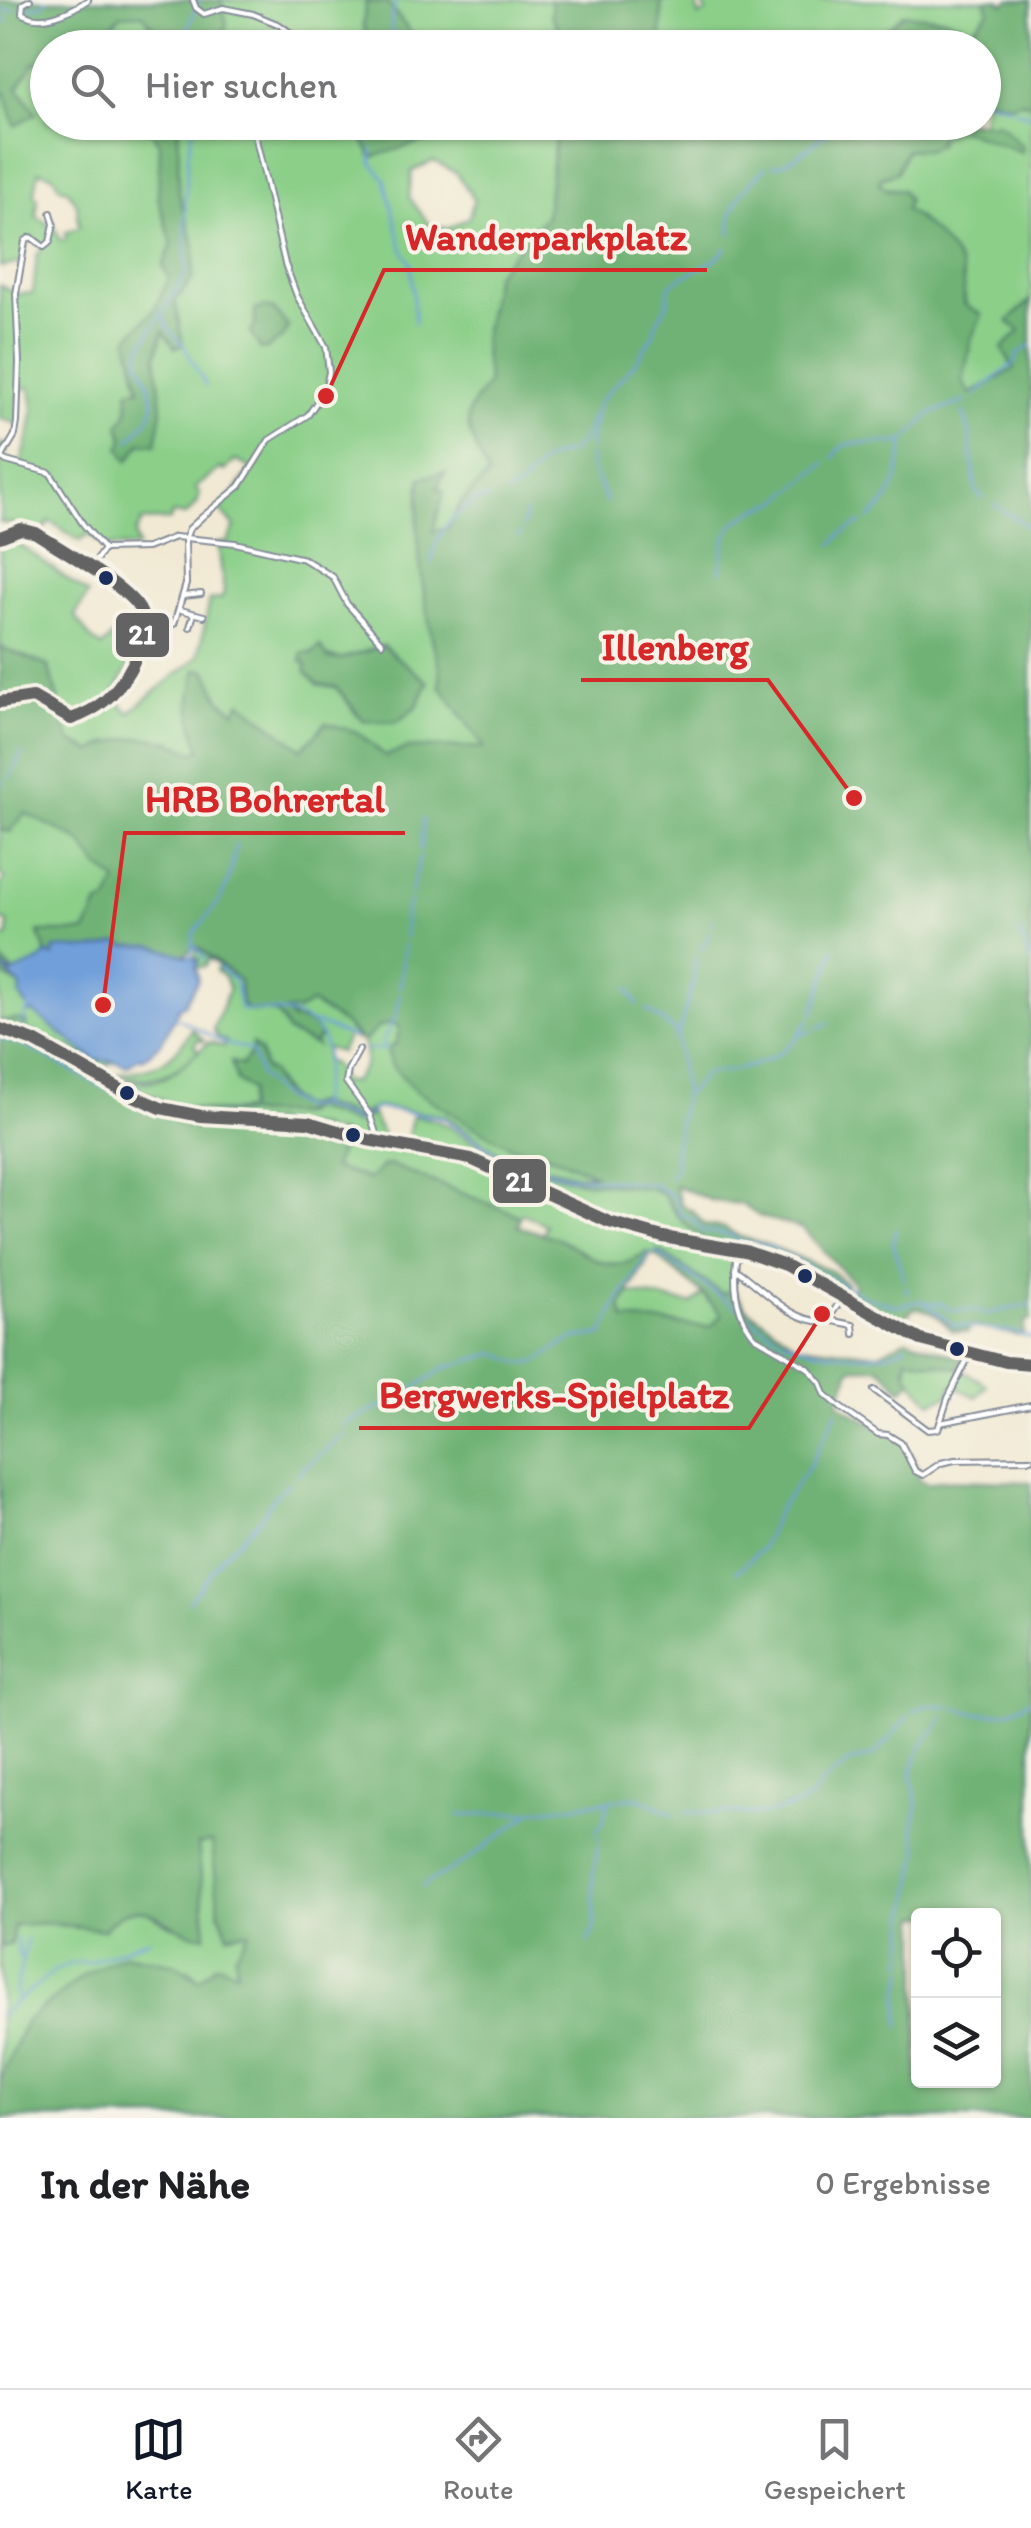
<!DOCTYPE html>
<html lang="de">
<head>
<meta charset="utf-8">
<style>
  :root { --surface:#fff; --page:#f2f2f2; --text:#202124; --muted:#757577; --line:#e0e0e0; --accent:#111827 }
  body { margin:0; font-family:Itim,sans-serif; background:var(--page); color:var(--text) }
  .controls { position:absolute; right:30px; bottom:30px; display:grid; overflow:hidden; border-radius:10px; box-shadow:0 2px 8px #0004 }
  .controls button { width:90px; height:90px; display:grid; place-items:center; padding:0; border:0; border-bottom:2px solid var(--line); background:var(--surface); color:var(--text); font:50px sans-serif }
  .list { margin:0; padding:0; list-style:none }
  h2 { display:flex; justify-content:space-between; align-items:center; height:130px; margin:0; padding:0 40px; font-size:42px }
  h2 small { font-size:32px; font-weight:400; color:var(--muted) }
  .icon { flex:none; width:55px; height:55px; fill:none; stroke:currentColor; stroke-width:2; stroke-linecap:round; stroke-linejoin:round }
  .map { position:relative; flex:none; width:1031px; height:2118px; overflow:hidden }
  .search { position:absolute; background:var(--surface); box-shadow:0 2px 8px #0004; left:30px; right:30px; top:30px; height:110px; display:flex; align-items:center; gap:25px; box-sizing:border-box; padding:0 35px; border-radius:55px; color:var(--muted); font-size:38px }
  .sheet { height:270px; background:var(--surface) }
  nav { display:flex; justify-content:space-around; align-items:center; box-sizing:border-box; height:140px; border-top:2px solid var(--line); background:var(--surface); font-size:28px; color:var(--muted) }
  nav a { display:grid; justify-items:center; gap:5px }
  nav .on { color:var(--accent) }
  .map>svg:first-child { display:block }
</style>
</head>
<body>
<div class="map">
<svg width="1031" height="2118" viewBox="0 0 1031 2118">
  <rect width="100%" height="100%" fill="#f7f3e8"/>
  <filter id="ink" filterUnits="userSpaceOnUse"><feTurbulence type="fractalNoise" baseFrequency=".01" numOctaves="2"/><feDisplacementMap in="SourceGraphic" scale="20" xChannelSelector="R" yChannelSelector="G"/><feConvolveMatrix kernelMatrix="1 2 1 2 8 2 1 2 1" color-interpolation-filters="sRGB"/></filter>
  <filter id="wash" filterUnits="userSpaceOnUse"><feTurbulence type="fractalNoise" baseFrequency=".0048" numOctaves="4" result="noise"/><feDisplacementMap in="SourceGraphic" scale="40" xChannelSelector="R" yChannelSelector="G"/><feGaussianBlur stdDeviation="2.25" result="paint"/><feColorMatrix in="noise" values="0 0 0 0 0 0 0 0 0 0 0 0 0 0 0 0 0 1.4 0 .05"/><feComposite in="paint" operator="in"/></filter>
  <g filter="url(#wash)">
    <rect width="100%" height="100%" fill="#f1e9d3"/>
    <g fill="#8bcf89" stroke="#537f74" stroke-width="2.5" fill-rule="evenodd">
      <polygon points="221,0 549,0 552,6 551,14 567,47 422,47 388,4 363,24 370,47 216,48 227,25"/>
      <polygon points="661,0 696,0 699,16 706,12 702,0 985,0 990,10 972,29 943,18 903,14 868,47 711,48 708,44 661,40"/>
      <polygon points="143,14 153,27 143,47 96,48 120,15"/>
      <path d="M 47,60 L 48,122 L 147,123 L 160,144 L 158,197 L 173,244 L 163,266 L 169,278 L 155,309 L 128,338 L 140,390 L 129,391 L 127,413 L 133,450 L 142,442 L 156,443 L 162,410 L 156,356 L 163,330 L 195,248 L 179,193 L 178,123 L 357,123 L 356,127 C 397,135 442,148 480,125 L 478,123 L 557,123 L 546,216 L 495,274 L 483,341 L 488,383 L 479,447 L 488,476 L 462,501 L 447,529 L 432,531 L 444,492 L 422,478 C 413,533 421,579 431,633 C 434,653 443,664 440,685 L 485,748 L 408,748 L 385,756 L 357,732 L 302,750 L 242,702 L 235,711 L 221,701 L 206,670 L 197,669 L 190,702 L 202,750 L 192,753 L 171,741 L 107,743 L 93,752 L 70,741 L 48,666 L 0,647 L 0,537 L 20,526 L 0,522 L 0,443 L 8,446 L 3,459 L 21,464 C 28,439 38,413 30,388 L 20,388 L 18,424 L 0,418 L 0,285 L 17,294 L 33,293 L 37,255 L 43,248 L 32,238 L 27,241 L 21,263 L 0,267 L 0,95 L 5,92 L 36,114 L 17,87 L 34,63 ZM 433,161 L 457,173 L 474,200 L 469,217 L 448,229 L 429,224 L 409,197 L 412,171 ZM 39,171 L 53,175 L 59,186 L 68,190 L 77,206 L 79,227 L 65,233 L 66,240 L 61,241 L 55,228 L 36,216 L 38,198 L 34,196 ZM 235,460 L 251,468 L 235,492 L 219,508 L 235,527 L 227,543 L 218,543 L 224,591 L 222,598 L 210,600 L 198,657 L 129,713 L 113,695 L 139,647 L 114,635 L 102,647 L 90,638 L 75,616 L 88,594 L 13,540 L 15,532 L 39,536 L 50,521 L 80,541 L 88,534 L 105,547 L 138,547 L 135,535 L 142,521 L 170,520 L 172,514 L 186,515 L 197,504 L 200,494 L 195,488 L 221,468 L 225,471 ZM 383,646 L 428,683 L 417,707 L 397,722 L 357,715 L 336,687 L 318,684 L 306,671 L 306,662 L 313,653 L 341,659 Z"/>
      <path d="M 984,98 C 1000,103 1015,99 1031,104 L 1031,300 L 1008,321 L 1020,331 L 1014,369 L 971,395 L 963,382 L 971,339 L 960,266 L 920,219 L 905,210 L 902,190 L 880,187 L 881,178 L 897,172 L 906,150 L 930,149 L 938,145 L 938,138 L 957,128 L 1023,146 L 992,125 L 982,123 Z"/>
      <polygon points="24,812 80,841 98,866 118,881 108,901 98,905 86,932 39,933 47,956 28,977 14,972 0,960 0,938 8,937 8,922 0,920 0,884 5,878 0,875 0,829 10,832"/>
      <path d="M 197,947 L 239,980 L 242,1005 C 268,1010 278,1005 288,1032 L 315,1045 L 286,1010 L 297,1011 L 311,1003 L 344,1024 L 358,1040 L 348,1036 L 340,1052 L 326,1048 L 325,1061 L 333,1064 L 343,1082 L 353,1082 C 366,1067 369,1062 363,1042 L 378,1027 L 390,1023 L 401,1028 L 396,1043 L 415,1090 L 510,1146 L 557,1158 L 596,1175 L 576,1175 L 512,1159 L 510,1163 L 581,1181 L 653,1189 L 662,1193 L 676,1214 L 742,1249 L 733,1255 L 733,1288 L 723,1295 L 658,1251 L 655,1255 L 648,1253 C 605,1281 583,1247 542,1234 L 546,1225 L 522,1213 L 520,1216 L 393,1166 L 384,1165 L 370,1179 L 332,1168 L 346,1136 C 319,1127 263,1119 235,1123 C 218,1126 206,1128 188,1127 L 21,1041 L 0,1034 L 0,1027 L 41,1040 L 134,1090 L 128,1081 C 174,1086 179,1064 210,1042 L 224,1047 L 226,1041 L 219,1039 L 213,1030 L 229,988 L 224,977 L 216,971 L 219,965 L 209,959 L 205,966 L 195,968 L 194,959 ZM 252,1046 L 260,1051 L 264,1068 C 278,1077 278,1093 301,1107 L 315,1103 L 358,1117 L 376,1107 L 445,1116 L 506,1158 L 499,1159 C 471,1141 446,1117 412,1116 L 407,1142 L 384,1138 L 372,1114 L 358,1123 L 312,1108 L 302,1114 L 238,1113 L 247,1110 L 250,1090 L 237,1081 L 232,1062 L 241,1066 L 252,1052 Z"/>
      <polygon points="0,974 29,991 118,1060 100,1068 98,1063 25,1029 26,1023 0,1021"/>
      <path d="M 192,1029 L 204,1041 L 197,1040 L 194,1046 L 198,1050 C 177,1076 148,1085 117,1074 C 157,1068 170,1065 192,1029 Z"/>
      <polygon points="630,1293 692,1304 703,1294 722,1315 710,1327 623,1319 621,1306"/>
      <polygon points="907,1358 959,1368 987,1385 976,1397 952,1385 948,1396 931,1402 907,1375"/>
      <polygon points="213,1842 219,1912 228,1934 250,1930 238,1971 200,1980 189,1970 0,2080 0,1947 11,1944 14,1925 47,1923 77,1928 129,1909 145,1911 169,1925 206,1935 198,1843"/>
    </g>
    <g fill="#70b275" stroke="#46706a" stroke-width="2.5" fill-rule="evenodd">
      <polygon points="0,0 221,0 227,25 216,47 143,47 153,27 143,14 120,15 96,47 48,48 47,60 34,63 18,87 36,113 15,126 5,93 0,95"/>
      <polygon points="549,0 661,0 661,40 708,44 711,47 567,47 551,14 552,6"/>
      <polygon points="985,0 999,0 1004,4 1010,0 1031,0 1031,104 1021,101 1012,105 984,98 984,48 868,47 903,14 943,18 972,29 989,11"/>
      <polygon points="366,2 388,4 422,47 370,47 363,24"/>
      <path d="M 982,122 L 992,125 L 995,122 C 1007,127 1011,138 1023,146 L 1022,152 L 957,128 L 939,138 L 938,145 L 929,149 L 906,150 L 897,172 L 881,178 L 879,183 L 887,190 L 902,190 L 908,200 L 905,210 C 922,219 957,252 962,271 C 964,281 963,294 964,304 L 982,315 L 971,339 L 963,382 L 970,394 L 1014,369 L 1002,348 L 1020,331 L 1008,321 L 1031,300 L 1031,1320 L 1025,1321 L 1023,1336 L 976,1327 L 969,1327 L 968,1332 L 952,1330 C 940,1318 932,1309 914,1308 L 899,1324 L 850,1293 L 854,1284 L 803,1229 L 759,1216 L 741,1204 L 713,1201 L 675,1185 L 681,1204 L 694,1212 L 704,1225 L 725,1228 L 740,1237 L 768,1245 L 831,1271 L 846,1284 L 843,1289 L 774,1258 L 703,1240 L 681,1220 L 662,1193 L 653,1189 L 581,1181 L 510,1163 L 511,1159 L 576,1175 L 596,1175 L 557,1158 L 510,1146 L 471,1125 L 415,1090 L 392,1066 L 387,1050 L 396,1043 L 400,1027 L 390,1023 L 378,1027 L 363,1042 L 344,1024 L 311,1003 L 297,1011 L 286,1011 L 292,1020 C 307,1019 312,1024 321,1036 L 315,1042 L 317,1046 L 287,1032 C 274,994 253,1022 243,1005 C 239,1000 240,986 239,980 L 197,946 L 138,986 L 29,991 L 0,974 L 0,960 L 14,972 L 28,977 L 47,956 L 39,932 L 86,932 L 98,905 L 108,901 L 117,881 L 98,866 L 80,841 L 25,813 L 10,832 L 0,829 L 0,647 L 48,666 L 70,741 L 93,752 C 125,732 160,734 192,752 L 201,750 C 188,715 189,705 196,669 L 206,670 L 221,701 L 235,711 L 241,702 L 302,749 L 326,723 L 357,732 L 385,756 L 408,748 L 484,747 L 440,685 C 443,664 434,653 431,633 C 421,579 413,533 421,478 L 445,472 L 437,488 L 444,492 L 433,531 L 447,529 L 462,501 L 488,476 C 482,458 463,428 469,412 C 472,403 482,392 488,383 L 483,341 L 495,274 L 546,216 L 557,123 Z"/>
      <polygon points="147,123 178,123 179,193 195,248 193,279 175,301 183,345 175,348 163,331 156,356 162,410 156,444 141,443 128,461 120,448 124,438 119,425 127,413 129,390 140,389 128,338 155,309 169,278 163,266 172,244 158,197 160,144"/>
      <polygon points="357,123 478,122 481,126 465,134 446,135 372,157 356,127"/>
      <polygon points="264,307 274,309 288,327 283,337 267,349 261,349 250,333 255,326 255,310"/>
      <polygon points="320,646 329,659 341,659 383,646 428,682 417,706 397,722 364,721 336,687 318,684 306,672 306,662 301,662 302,653 313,653"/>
      <path d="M 20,1020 L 26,1022 L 25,1029 L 98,1063 L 98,1067 C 143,1094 194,1119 247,1110 L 250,1090 L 237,1081 L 231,1062 L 241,1065 L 252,1052 L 252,1044 L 260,1051 L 264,1068 L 272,1073 C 277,1090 285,1098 301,1107 L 315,1103 L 358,1117 L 366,1111 L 369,1116 L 353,1123 L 312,1108 L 297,1114 L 228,1114 L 181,1109 L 151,1099 L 41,1040 L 0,1027 L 0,1021 Z"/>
      <path d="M 0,1034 L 37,1048 L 188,1127 C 208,1128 223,1124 243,1122 C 269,1119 296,1123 322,1128 L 319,1141 L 333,1145 L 336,1132 L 346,1136 L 333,1168 L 369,1179 L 384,1165 L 393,1166 L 520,1216 L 518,1226 C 532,1231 550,1234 563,1241 C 596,1259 611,1277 648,1252 L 651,1254 L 621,1306 L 624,1319 L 710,1327 L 722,1315 L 703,1294 L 655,1255 L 658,1250 L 723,1294 L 733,1288 L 746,1308 L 798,1345 L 877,1354 L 907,1339 L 962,1358 L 959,1368 L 907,1358 L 905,1368 L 912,1381 L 902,1390 L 879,1367 L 851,1368 L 838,1402 C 872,1431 911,1428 919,1479 L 929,1484 L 939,1480 L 1031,1482 L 1031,2118 L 0,2118 L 0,2080 L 25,2022 L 84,1975 L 124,1954 L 176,1964 L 199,1980 L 217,1964 L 237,1971 L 235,1956 L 249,1931 L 228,1934 L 219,1912 L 212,1842 L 198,1844 L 206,1936 C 161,1932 142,1884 104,1930 L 47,1923 L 14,1925 L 11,1944 L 0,1947 ZM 918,1916 L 994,1916 L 994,2080 L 918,2080 Z"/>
    </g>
    <path fill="#709fd9" stroke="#46679c" stroke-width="2.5" d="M 116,943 L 127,946 L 153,946 L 199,960 L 196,966 L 198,980 L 184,1005 L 180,1006 L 162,1042 L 143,1059 L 140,1057 L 127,1066 L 115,1061 L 95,1060 L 33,1012 L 27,1013 L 29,1009 L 20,996 L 21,987 L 0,966 L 12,974 C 24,965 38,966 46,954 L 54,956 L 53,949 C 73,947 97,953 116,943 Z"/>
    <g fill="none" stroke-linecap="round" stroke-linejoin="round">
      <g stroke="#709fd9" stroke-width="2.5">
        <polyline points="28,7 42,6 47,0"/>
        <polyline points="0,10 15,10"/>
        <polyline points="5,16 6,22"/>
        <polyline points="180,48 199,0"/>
        <polyline points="393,48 391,22 396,0"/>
        <polyline points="984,100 1010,107"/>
        <polyline points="1016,110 1031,116"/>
        <polyline points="370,122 371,142"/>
        <polyline points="372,149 372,163 385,179 402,248 411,264 415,324"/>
        <path d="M 773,166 C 799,163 819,133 844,122"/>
        <path d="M 731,235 C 727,204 745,188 765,168"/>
        <polyline points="163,315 167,327 184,346 206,386"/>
        <polyline points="975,395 1015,362 1018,353 1031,346"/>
        <polyline points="963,412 969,431 976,491 983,498"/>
        <polyline points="129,441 149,418 154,405 148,380 139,361 141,347 186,274 185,204 188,155 194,122"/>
        <polyline points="590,448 594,416"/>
        <path d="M 571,452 L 583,440 L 599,402 L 636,362 L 654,333 L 655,325 L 667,305 L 669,286 C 686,272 717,264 726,248"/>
        <polyline points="590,455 592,469 607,502"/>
        <polyline points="833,458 840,448 848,444 904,442 930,414 966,401"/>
        <path d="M 506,494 C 532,487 532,456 566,454"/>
        <polyline points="995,505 999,508"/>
        <polyline points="1003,510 1031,529"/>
        <polyline points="869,519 884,505 897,481 904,442"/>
        <polyline points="523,527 525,513"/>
        <polyline points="518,537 520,533"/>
        <polyline points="832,545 841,534 862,523"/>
        <path d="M 431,563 C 435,532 457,507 486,498"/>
        <polyline points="720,572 725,539 732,525 755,510 777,502 825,463"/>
        <polyline points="9,778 22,753"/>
        <polyline points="2,784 4,782"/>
        <polyline points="421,850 423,819"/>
        <polyline points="410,896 420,857"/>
        <polyline points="712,920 712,924"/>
        <polyline points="1019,932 1031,962"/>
        <polyline points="405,939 405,911 410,902"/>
        <polyline points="195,946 205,959"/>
        <polyline points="701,949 710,933"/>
        <polyline points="190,960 194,933 219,902 228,882 236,845"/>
        <path d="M 219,968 L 235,981 L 241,1010 C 271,1010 320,1010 325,1049 C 328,1066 321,1087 319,1104"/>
        <polyline points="400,987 404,945"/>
        <polyline points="628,989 637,1004"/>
        <polyline points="646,1009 675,1031 677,1038"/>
        <polyline points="813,1014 834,950"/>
        <polyline points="172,1015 226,1044 251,1050 260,1076 274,1091 301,1108 319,1106 357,1121 376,1108 442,1117 507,1160 569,1176 653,1184 674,1197 680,1214 692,1219 702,1231 731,1235 737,1241 770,1247 870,1299 898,1306 923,1301 953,1325 1017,1333 1031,1338"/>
        <polyline points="313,1022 353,1038"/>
        <polyline points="22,1024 29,1007"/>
        <polyline points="819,1027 829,1024"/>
        <polyline points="800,1036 812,1030"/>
        <polyline points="0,1038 25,1046 107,1089"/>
        <polyline points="366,1049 386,1049 382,1042 397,1013 400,994"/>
        <polyline points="113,1092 117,1094"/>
        <path d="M 687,1094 L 706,1073 C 735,1073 774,1063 795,1040 C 800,1034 803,1026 809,1020"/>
        <polyline points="671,1177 675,1166 675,1144 684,1093 677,1038 693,983 696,956"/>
        <polyline points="896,1229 893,1243 904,1280"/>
        <polyline points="656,1252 736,1307"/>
        <polyline points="906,1287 907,1292"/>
        <polyline points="928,1303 942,1304 950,1310 981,1310 984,1314 1031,1305"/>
        <path d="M 743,1313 C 756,1322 769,1333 783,1339 C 816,1354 875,1364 907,1346"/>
        <polyline points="604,1332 617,1302 650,1253"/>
        <path d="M 345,1427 L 347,1422 L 397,1400 L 444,1368 L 496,1353 C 541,1375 533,1359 571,1340 C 581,1335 593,1338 603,1334"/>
        <polyline points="812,1461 837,1411"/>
        <polyline points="296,1475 345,1434"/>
        <polyline points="736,1572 761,1549 778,1511 811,1463"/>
        <polyline points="188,1603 221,1558 260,1519 275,1496 288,1484"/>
        <path d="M 954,1707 C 979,1717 1010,1717 1031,1699"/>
        <polyline points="912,1712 927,1705 947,1706"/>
        <polyline points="685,1812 766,1814 797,1806 810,1799 821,1784 849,1762 875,1755 908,1717"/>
        <polyline points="458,1815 531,1812"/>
        <polyline points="596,1832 603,1822 608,1801"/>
        <polyline points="599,1838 599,1840"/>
        <polyline points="421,1887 466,1861 532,1811 637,1797 674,1814"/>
        <polyline points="17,1938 18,1953 23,1960"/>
        <polyline points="588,1942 595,1925 593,1876 598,1847"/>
        <polyline points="904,1963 907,1916 919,1850 913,1826 918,1807 911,1775 920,1748 944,1717"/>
        <polyline points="18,2001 16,1989 27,1940"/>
        <polyline points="0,2015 53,1972 71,1963 89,1962 150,1939"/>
        <polyline points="900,2026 899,1995 905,1969"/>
      </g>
    </g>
  </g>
  <g filter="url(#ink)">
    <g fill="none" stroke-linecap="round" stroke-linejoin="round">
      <defs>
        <g id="street">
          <path d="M 30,0 L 23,4 L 22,13 C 41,26 70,12 88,0"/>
          <polyline points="193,0 196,8 204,14 223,8 253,14 280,25 311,48"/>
          <polyline points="346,122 350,125 355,122"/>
          <polyline points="51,213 54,224 50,242 44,247 31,237 25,241 16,294 19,362 17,422 15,435 2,457 6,461 50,473 83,524 104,549"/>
          <polyline points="185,539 189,529 202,517 240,486 269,440 308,415 325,390 329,372 326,347 297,296 285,264 252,122"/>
          <polyline points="89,570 104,549 147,548 175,537 235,543 304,559 333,577 347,604 382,643"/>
          <polyline points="184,596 201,594"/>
          <polyline points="181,610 204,616"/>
          <polyline points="174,624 186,584 185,539"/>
          <polyline points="190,627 194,614"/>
          <polyline points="359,1050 348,1070 346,1082 370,1115 379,1142"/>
          <path d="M 744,1252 L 736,1260 C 733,1287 737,1316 755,1337 L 808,1368 L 821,1383 L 825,1394 L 841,1408 L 878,1434 L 888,1435 L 901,1443 L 915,1471 L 923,1475 L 941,1463 L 955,1460 L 1031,1459"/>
          <path d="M 735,1269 C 763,1288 790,1322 826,1322 L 842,1299"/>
          <polyline points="829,1320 853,1325 854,1334"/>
          <polyline points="874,1390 928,1430 938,1429 940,1423 1031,1405"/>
          <polyline points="940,1423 948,1398 970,1354"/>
        </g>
        <g id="secondary">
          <polyline points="0,537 21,529 36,533 127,594 142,613 143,629 133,665 119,688 95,711 71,719 33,697 0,702"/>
          <polyline points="0,1029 34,1041 127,1093 161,1108 201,1116 308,1122 368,1140 471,1159 609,1222 663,1237 745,1251 785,1265 921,1340 1006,1362 1031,1364"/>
        </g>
      </defs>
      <use href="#street" stroke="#868c98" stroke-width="8"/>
      <use href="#secondary" stroke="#868c98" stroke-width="10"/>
      <use href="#street" stroke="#fff" stroke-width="4"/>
      <use href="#secondary" stroke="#fff" stroke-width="6"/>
      <defs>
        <g id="bus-1">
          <path d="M 0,537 L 21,529 L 36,533 C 60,549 131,588 141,612 C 148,627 137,658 129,671 C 114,696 98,710 71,719 L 33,697 L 0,702"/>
          <polyline points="0,1029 34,1041 127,1093 161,1108 201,1116 308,1122 368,1140 471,1159 609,1222 663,1237 745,1251 785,1265 921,1340 1006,1362 1031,1364"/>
        </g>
      </defs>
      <use href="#bus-1" stroke="#f7f3e8" stroke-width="20"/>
      <use href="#bus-1" stroke="#646363" stroke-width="12"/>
    </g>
  </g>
  <g fill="#1b2f5e" stroke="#f7f3e8" stroke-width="4">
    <circle cx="106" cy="578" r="9"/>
    <circle cx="127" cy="1093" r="9"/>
    <circle cx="353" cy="1135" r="9"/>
    <circle cx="805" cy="1276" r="9"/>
    <circle cx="957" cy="1349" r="9"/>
  </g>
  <path fill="none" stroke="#d62828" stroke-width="4" d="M326 396L384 270H707M854 798L768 680H581M103 1005L125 833H405M822 1314L749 1428H359"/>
  <g fill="#d62828" stroke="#f7f3e8" stroke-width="4">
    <circle cx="326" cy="396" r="10"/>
    <circle cx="854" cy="798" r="10"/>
    <circle cx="103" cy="1005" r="10"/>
    <circle cx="822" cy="1314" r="10"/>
  </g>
  <g font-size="38" text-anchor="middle" font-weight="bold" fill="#d62828" stroke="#f7f3e8" stroke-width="8" stroke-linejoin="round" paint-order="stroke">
    <text x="546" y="250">Wanderparkplatz</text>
    <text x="675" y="660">Illenberg</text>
    <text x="265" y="812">HRB Bohrertal</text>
    <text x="554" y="1408">Bergwerks-Spielplatz</text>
  </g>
  <g stroke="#f7f3e8" stroke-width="4">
    <rect x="114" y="611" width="57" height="48" rx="10" fill="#646363"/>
    <rect x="491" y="1157" width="57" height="48" rx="10" fill="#646363"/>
  </g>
  <g font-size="28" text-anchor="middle" font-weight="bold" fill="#fff">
    <text x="142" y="644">21</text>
    <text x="519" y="1191">21</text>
  </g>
</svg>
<div class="controls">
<button><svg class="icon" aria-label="locate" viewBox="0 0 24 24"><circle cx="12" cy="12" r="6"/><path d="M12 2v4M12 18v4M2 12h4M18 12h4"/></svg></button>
<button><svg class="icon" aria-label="layers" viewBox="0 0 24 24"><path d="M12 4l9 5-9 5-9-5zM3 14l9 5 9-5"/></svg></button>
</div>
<div class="search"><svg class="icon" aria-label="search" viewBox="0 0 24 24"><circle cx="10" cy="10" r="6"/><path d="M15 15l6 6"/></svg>Hier suchen</div>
</div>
<section class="sheet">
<h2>In der Nähe<small>0 Ergebnisse</small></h2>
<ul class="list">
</ul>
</section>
<nav>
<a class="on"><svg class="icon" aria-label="map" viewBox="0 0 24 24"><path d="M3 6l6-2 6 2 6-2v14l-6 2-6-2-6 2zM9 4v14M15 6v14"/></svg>Karte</a>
<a><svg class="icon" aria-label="directions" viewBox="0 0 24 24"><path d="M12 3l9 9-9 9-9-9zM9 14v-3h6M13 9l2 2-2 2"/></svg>Route</a>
<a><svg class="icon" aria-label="saved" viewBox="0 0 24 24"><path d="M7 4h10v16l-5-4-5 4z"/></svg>Gespeichert</a>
</nav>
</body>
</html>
